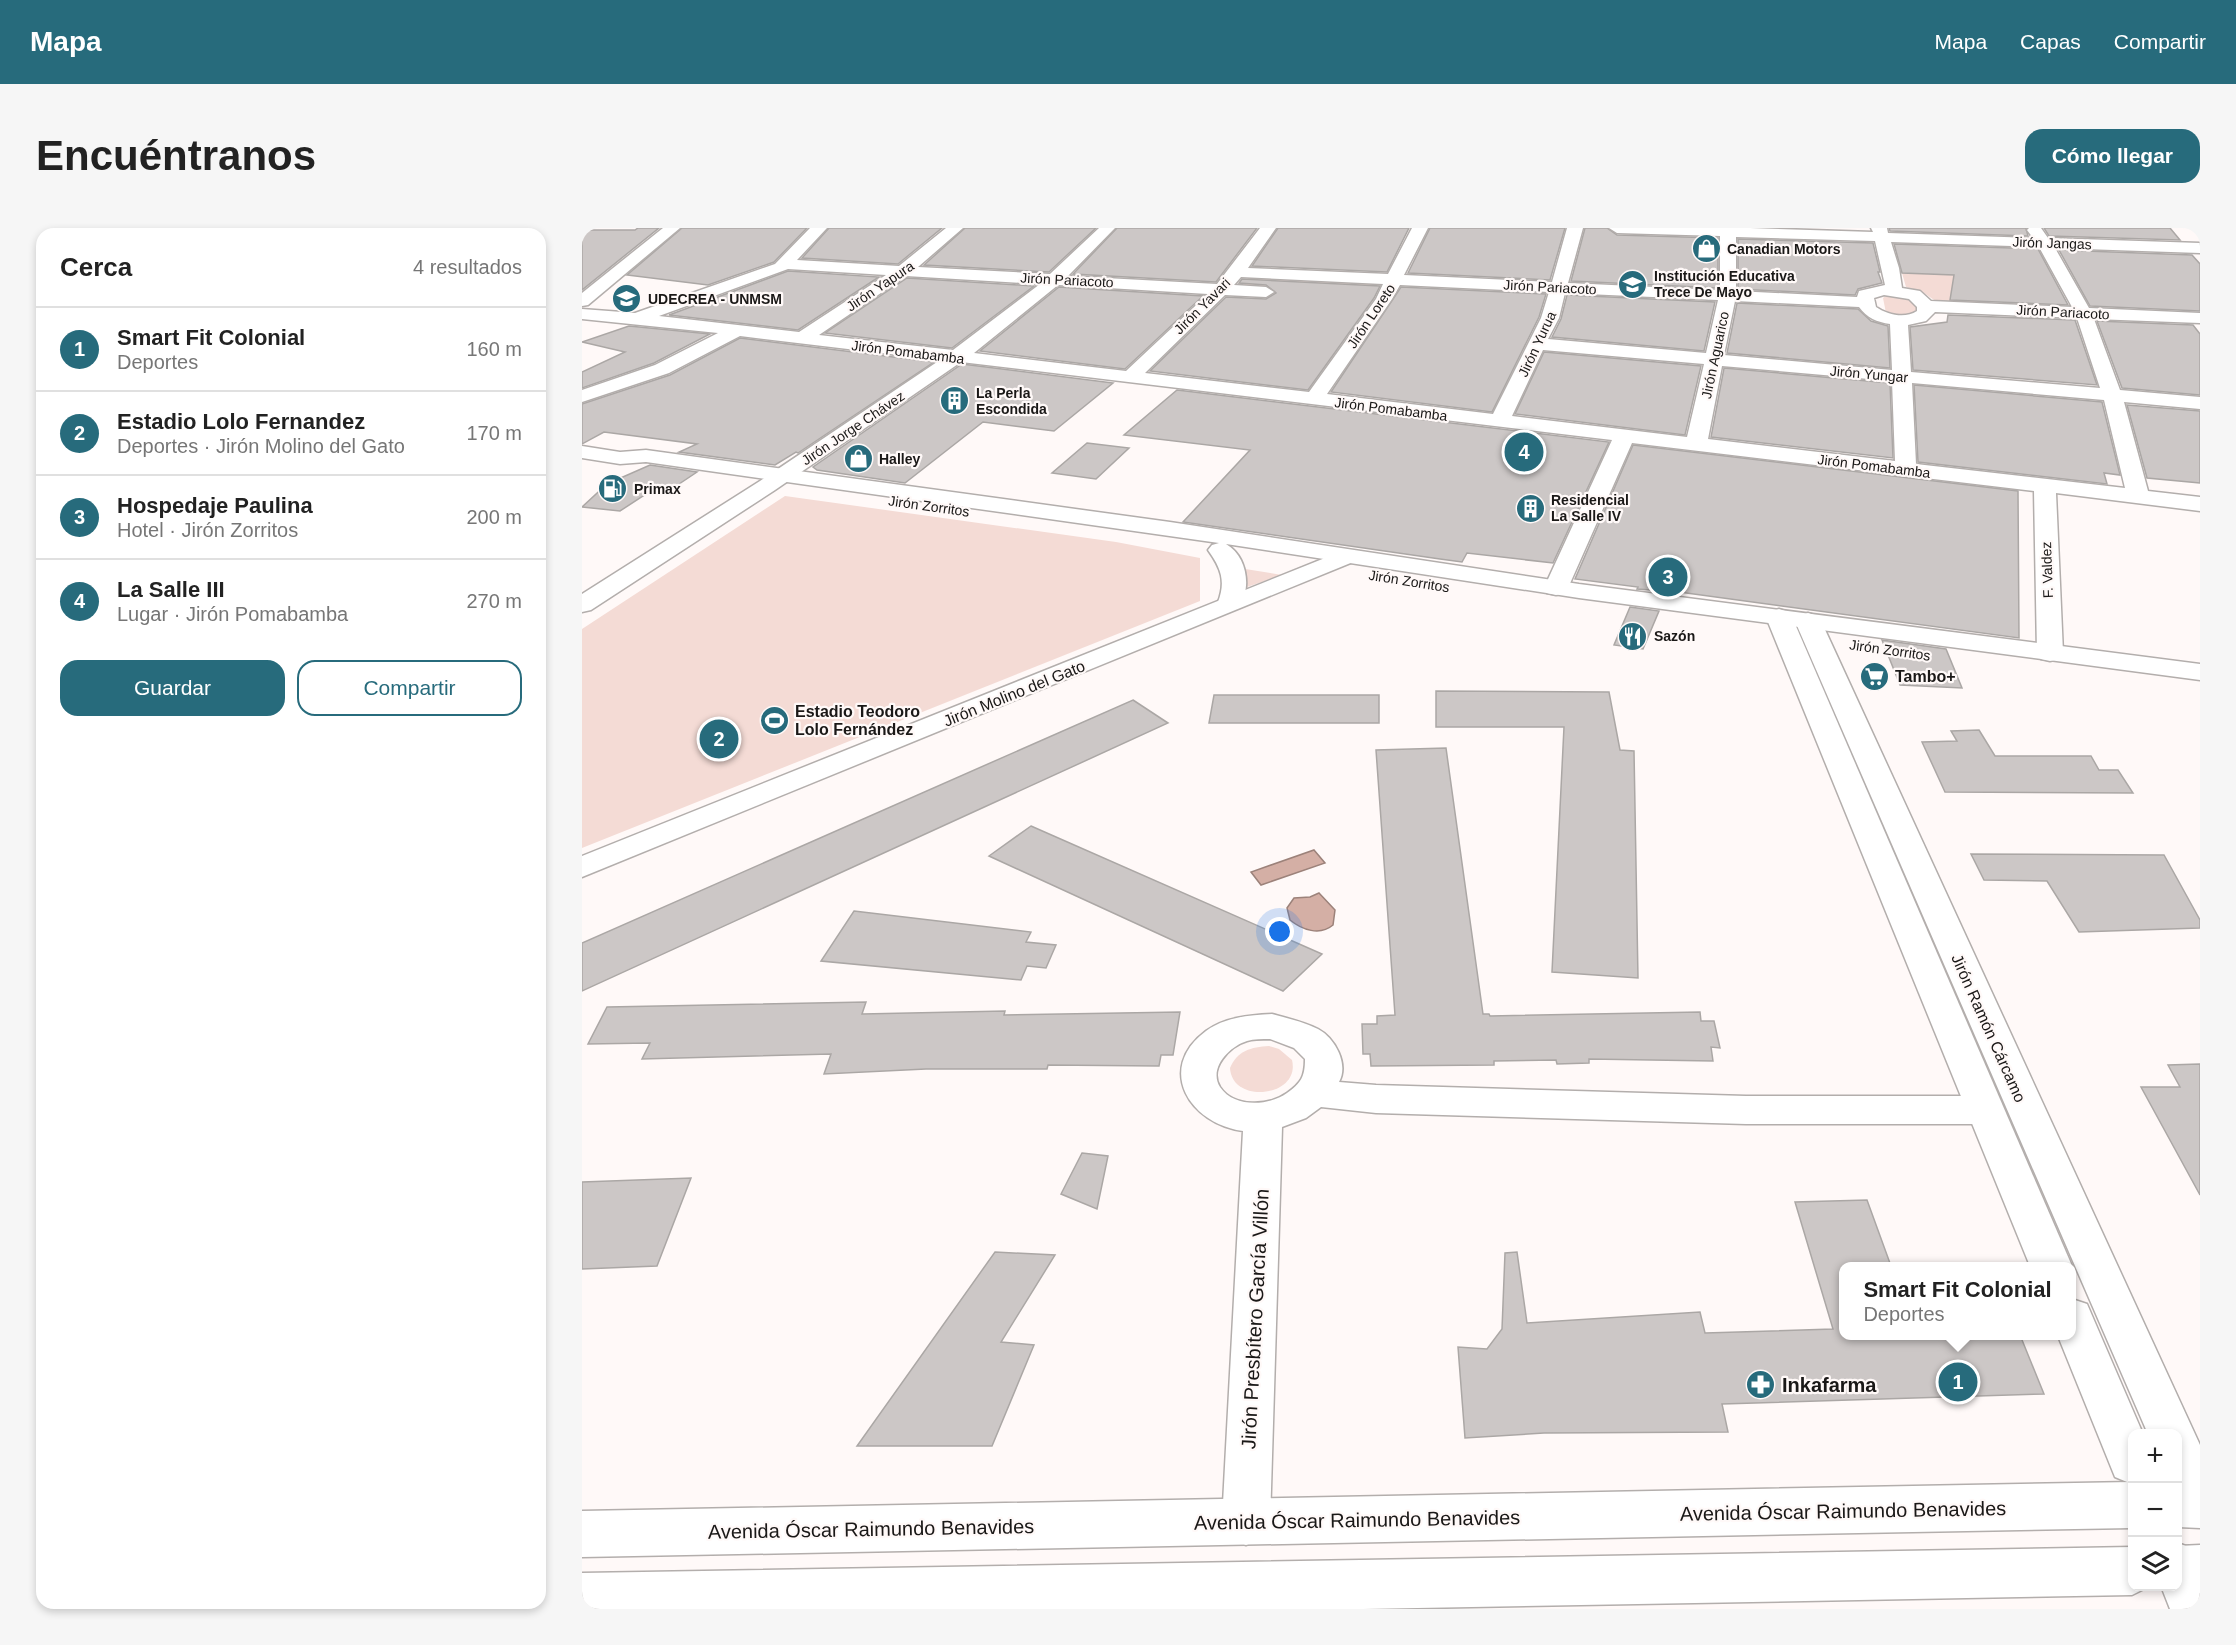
<!DOCTYPE html>
<html lang="es">
<head>
<meta charset="utf-8">
<style>
  :root { --surface:#fff; --page:#f6f6f6; --text:#222; --muted:#767676; --line:#e0e0e0; --accent:#276b7c }
  body { margin:0; font-family:Arial,sans-serif; background:var(--page); color:var(--text) }
  .controls { position:absolute; right:18px; bottom:18px; display:grid; overflow:hidden; border-radius:12px; box-shadow:0 3px 9px #0003 }
  .controls button { width:54px; height:54px; display:grid; place-items:center; padding:0; border:0; border-bottom:2px solid var(--line); background:var(--surface); color:var(--text); font:30px sans-serif }
  .you { position:absolute; left:698px; top:704px; width:21px; height:21px; margin:-15px; border:4px solid #fff; border-radius:50%; background:#1a73e8; box-shadow:0 0 0 9px #1a73e833 }
  .badge { display:grid; place-items:center; width:39px; height:39px; border-radius:50%; background:var(--accent); color:#fff; font-size:20px; font-weight:700 }
  .pin { position:absolute; translate:-50% -50%; border:3px solid #fff; box-shadow:0 2px 6px #0006 }
  .popup { position:absolute; left:1257px; top:1034px; width:237px; height:78px; box-sizing:border-box; display:grid; place-content:center; border-radius:12px; background:var(--surface); filter:drop-shadow(0 2px 4px #0005); font-size:20px; white-space:nowrap; color:var(--muted) }
  .popup b { font-size:22px; color:var(--text) }
  .popup::after { content:''; position:absolute; left:50%; top:100%; margin-left:-12px; border:12px solid transparent; border-top-color:var(--surface) }
  .list { margin:0; padding:0; list-style:none }
  h2 { display:flex; justify-content:space-between; align-items:center; height:78px; margin:0; padding:0 24px; font-size:26px }
  h2 small { font-size:20px; font-weight:400; color:var(--muted) }
  .list li { display:grid; grid-template-columns:39px 1fr auto; gap:18px; align-items:center; box-sizing:border-box; height:84px; padding:0 24px; border-top:2px solid var(--line) }
  .list b { display:block; font-size:22px; white-space:nowrap }
  .list p { margin:0; font-size:20px; white-space:nowrap; color:var(--muted) }
  .list em { font-size:20px; font-style:normal; color:var(--muted) }
  .actions { display:flex; gap:12px; padding:18px 24px }
  .actions a { flex:1; padding:14px 0; border:2px solid var(--accent); border-radius:18px; text-align:center; font-size:21px; color:var(--accent) }
  .actions .main { background:var(--accent); color:#fff }
  .icon { flex:none; width:33px; height:33px; fill:none; stroke:currentColor; stroke-width:2; stroke-linecap:round; stroke-linejoin:round }
  .map { position:relative; flex:none; width:1618px; height:1381px; overflow:hidden; border-radius:18px }
  header { display:flex; align-items:center; gap:36px; box-sizing:border-box; height:84px; padding:0 30px; background:var(--accent); color:#fff }
  header strong { font-size:28px }
  nav { display:flex; gap:33px; margin-inline-start:auto; font-size:21px }
  .intro { display:flex; align-items:center; justify-content:space-between; box-sizing:border-box; height:144px; padding:0 36px }
  h1 { margin:0; font-size:42px }
  .button { padding:15px 27px; border-radius:18px; background:var(--accent); color:#fff; font-size:21px; font-weight:700 }
  main { display:flex; gap:36px; padding:0 36px }
  aside { flex:1; background:var(--surface); border-radius:18px; box-shadow:0 3px 9px #0003 }
  .map>svg:first-child { display:block }
</style>
</head>
<body>
<header>
<strong>Mapa</strong>
<nav><a>Mapa</a><a>Capas</a><a>Compartir</a></nav>
</header>
<div class="intro"><h1>Encuéntranos</h1><a class="button">Cómo llegar</a></div>
<main>
<aside>
<h2>Cerca<small>4 resultados</small></h2>
<ul class="list">
<li><span class="badge">1</span><div><b>Smart Fit Colonial</b><p>Deportes</p></div><em>160 m</em></li>
<li><span class="badge">2</span><div><b>Estadio Lolo Fernandez</b><p>Deportes · Jirón Molino del Gato</p></div><em>170 m</em></li>
<li><span class="badge">3</span><div><b>Hospedaje Paulina</b><p>Hotel · Jirón Zorritos</p></div><em>200 m</em></li>
<li><span class="badge">4</span><div><b>La Salle III</b><p>Lugar · Jirón Pomabamba</p></div><em>270 m</em></li>
</ul>
<div class="actions"><a class="main">Guardar</a><a>Compartir</a></div>
</aside>
<div class="map">
<svg width="1618" height="1381" viewBox="0 0 1618 1381">
  <rect width="100%" height="100%" fill="#fff9f8"/>
  <g fill="#f4dbd5">
    <polygon points="1320,45 1389,48 1402,76 1355,74 1342,65 1324,59"/>
    <polygon points="668,47 795,55 788,68 660,60"/>
    <polygon points="1305,67 1334,72 1336,84 1317,88 1304,85 1301,70"/>
    <polygon points="203,268 534,314 618,330 618,373 0,620 0,401"/>
    <polygon points="657,340 700,347 665,359 660,359"/>
    <path d="M 687,818 L 697,821 L 710,832 C 719,869 650,877 648,840 C 655,823 669,819 687,818 Z"/>
  </g>
  <g fill="#d4afa5" stroke="#9c827a" stroke-width="1.5">
    <polygon points="732,622 743,635 679,657 669,644"/>
    <path d="M 737,665 L 753,682 L 751,697 C 738,708 720,702 708,692 L 705,680 L 712,670 L 728,669 Z"/>
  </g>
  <g fill="#ccc7c6" stroke="#aba7a5" stroke-width="1.5">
    <polygon points="56,0 77,0 0,62 0,2 53,2"/>
    <polygon points="100,0 225,0 192,34 126,57 45,47"/>
    <polygon points="247,0 360,0 316,36 220,30"/>
    <polygon points="383,0 514,0 467,44 342,37"/>
    <polygon points="535,0 675,0 634,54 491,46"/>
    <polygon points="696,0 827,0 805,44 670,38"/>
    <polygon points="848,0 983,0 968,52 826,45"/>
    <polygon points="1003,0 1025,0 1035,7 1136,10 1136,60 989,53"/>
    <polygon points="1307,0 1444,0 1446,8 1308,3"/>
    <polygon points="1462,0 1588,0 1598,12 1467,8"/>
    <polygon points="1156,11 1291,15 1298,44 1296,44 1300,55 1276,61 1273,67 1156,61"/>
    <polygon points="1312,16 1456,21 1486,77 1368,72 1372,47 1320,45"/>
    <polygon points="1477,22 1610,27 1618,36 1618,83 1508,78"/>
    <polygon points="206,43 297,49 216,102 87,87"/>
    <polygon points="325,50 452,58 370,120 243,105"/>
    <polygon points="660,51 798,58 792,70 726,162 568,143 644,69 684,71 694,65 684,57 657,55"/>
    <polygon points="477,59 621,68 543,141 398,123"/>
    <polygon points="819,59 964,66 957,89 910,184 749,164"/>
    <polygon points="985,67 1133,74 1122,123 970,109 979,91"/>
    <polygon points="1155,75 1276,81 1289,93 1306,98 1308,140 1145,125"/>
    <polygon points="1366,87 1493,92 1515,157 1331,142 1328,99 1365,94"/>
    <polygon points="1515,93 1611,97 1618,106 1618,167 1540,160"/>
    <polygon points="47,98 128,106 72,135 0,160 0,144 43,124 0,114"/>
    <polygon points="158,110 352,134 216,225 214,224 193,237 97,224 115,216 22,204 0,216 0,176 88,147"/>
    <polygon points="962,124 1119,138 1103,207 933,186"/>
    <polygon points="380,136 531,155 472,203 401,194 323,255 235,242 231,239"/>
    <polygon points="1142,140 1308,155 1311,230 1129,209"/>
    <polygon points="1332,157 1520,174 1538,247 1522,245 1525,256 1336,234"/>
    <polygon points="595,162 1027,214 971,335 885,325 880,334 858,331 601,294 668,222 542,207"/>
    <polygon points="1545,177 1618,183 1618,255 1565,250"/>
    <polygon points="505,215 547,220 514,251 470,245"/>
    <polygon points="1051,217 1436,263 1437,410 1097,364 1055,361 1056,359 993,351"/>
    <polygon points="68,237 115,244 85,264 70,262 38,283 0,279 25,256"/>
    <polygon points="1048,379 1077,383 1061,421 1032,417"/>
    <polygon points="1300,412 1364,421 1380,460 1318,457"/>
    <polygon points="854,463 1027,464 1038,522 1052,523 1056,750 970,744 982,499 854,499"/>
    <polygon points="632,467 797,467 797,495 627,495"/>
    <polygon points="551,472 586,495 0,763 0,715"/>
    <polygon points="1397,502 1413,528 1509,528 1517,542 1536,542 1551,565 1363,564 1340,514 1375,513 1369,503"/>
    <polygon points="864,520 901,786 907,786 908,788 1118,784 1119,793 1132,793 1138,820 1129,819 1131,833 1007,831 1007,835 975,836 974,832 912,833 912,837 789,838 788,826 781,826 780,796 795,796 795,788 813,787 794,522"/>
    <polygon points="449,598 740,726 701,763 407,628"/>
    <polygon points="1389,626 1582,627 1618,692 1618,700 1497,704 1465,653 1402,652"/>
    <polygon points="272,683 449,704 444,714 474,717 464,740 445,738 439,752 239,733"/>
    <polygon points="284,774 280,786 423,783 422,787 598,784 591,827 579,827 577,838 466,837 465,841 344,841 242,846 249,826 60,831 68,815 6,816 25,779"/>
    <polygon points="1618,836 1618,967 1559,859 1598,859 1586,837"/>
    <polygon points="500,925 526,928 515,981 479,966"/>
    <polygon points="109,950 75,1038 0,1041 0,954"/>
    <polygon points="1285,972 1309,1038 1262,1038 1262,1107 1438,1107 1462,1166 1140,1176 1146,1204 962,1205 883,1210 876,1119 905,1121 920,1101 923,1025 935,1024 945,1095 1118,1084 1123,1105 1251,1101 1213,974"/>
    <polygon points="413,1024 473,1027 419,1114 452,1117 410,1218 275,1218"/>
  </g>
  <g fill="none" stroke-linecap="round" stroke-linejoin="round">
    <defs>
      <g id="minor">
        <polygon points="81,0 98,0 6,77 0,78 0,65"/>
        <path d="M 228,0 L 245,0 L 215,32 L 317,38 L 364,0 L 381,0 L 336,39 L 468,46 L 517,0 L 533,0 L 486,48 L 635,56 L 678,0 L 694,0 L 666,40 L 806,46 L 830,0 L 846,0 L 822,47 L 970,54 L 985,0 L 1001,0 L 986,55 L 1138,62 L 1138,8 L 1035,5 L 1027,0 L 1168,0 L 1291,4 L 1289,0 L 1305,0 L 1306,5 L 1451,10 L 1445,2 L 1447,0 L 1459,0 L 1466,10 L 1618,15 L 1618,25 L 1473,20 L 1507,80 L 1618,85 L 1618,95 L 1512,91 L 1538,162 L 1618,169 L 1618,181 L 1542,174 L 1566,263 L 1618,269 L 1618,283 L 1474,265 L 1481,425 L 1477,431 L 1468,433 L 1459,431 L 1455,425 L 1452,263 L 1050,215 L 986,360 L 983,365 L 974,367 L 965,365 L 962,360 L 1030,212 L 379,134 L 193,262 L 9,382 L 0,384 L 0,366 L 178,253 L 358,132 L 158,108 L 87,145 L 0,174 L 0,162 L 73,137 L 136,105 L 0,91 L 0,81 L 53,85 L 193,36 ZM 1154,9 L 1293,13 L 1303,57 L 1277,63 L 1275,69 L 1154,63 ZM 1309,14 L 1457,19 L 1490,79 L 1349,73 L 1338,63 L 1320,60 L 1317,40 ZM 206,41 L 304,47 L 217,104 L 77,88 ZM 324,48 L 458,56 L 371,122 L 237,107 ZM 659,49 L 801,56 L 794,71 L 727,164 L 563,145 L 643,67 L 684,69 L 692,64 L 684,59 L 652,57 ZM 476,57 L 626,66 L 544,143 L 392,125 ZM 818,57 L 967,64 L 959,90 L 911,186 L 745,166 L 810,71 ZM 983,65 L 1136,72 L 1124,125 L 966,111 L 977,90 ZM 1302,67 L 1327,71 L 1335,79 L 1335,83 C 1323,91 1306,87 1294,79 L 1292,70 ZM 1153,73 L 1277,79 C 1285,90 1295,94 1308,96 L 1310,142 L 1142,127 ZM 1353,84 L 1495,90 L 1518,160 L 1329,144 L 1326,97 L 1344,93 ZM 961,122 L 1122,136 L 1105,209 L 930,188 ZM 1140,138 L 1310,153 L 1313,233 L 1126,211 ZM 1330,155 L 1522,172 L 1543,260 L 1334,236 Z"/>
        <polygon points="763,322 771,324 775,329 771,334 0,649 0,628"/>
        <path d="M 690,786 C 705,790 722,794 736,801 C 753,810 767,836 757,854 L 794,857 L 1164,868 L 1403,868 L 1416,872 L 1422,882 L 1416,892 L 1403,896 L 1164,896 L 794,885 L 739,879 L 724,890 L 700,899 L 688,1294 L 681,1310 L 664,1317 L 647,1310 L 640,1294 L 661,903 C 608,896 573,841 624,803 C 643,789 668,787 690,786 ZM 688,811 L 712,820 L 723,831 C 723,849 719,855 705,865 C 687,878 652,880 638,859 C 626,840 648,818 665,813 C 672,811 680,811 688,811 Z"/>
      </g>
      <g id="tertiary">
        <polygon points="1197,381 1206,384 1210,389 1490,1038 1448,1038 1184,389 1188,384"/>
        <polygon points="1226,385 1235,388 1239,393 1618,1217 1618,1291 1601,1285 1596,1272 1596,1206 1566,1206 1213,393 1217,388"/>
        <polygon points="1490,1071 1505,1076 1561,1206 1550,1206 1550,1256 1533,1249 1476,1108 1490,1108"/>
        <polygon points="1596,1315 1614,1322 1618,1332 1618,1381 1588,1381 1579,1358 1596,1358"/>
      </g>
      <path id="secondary" d="M 0,218 L 38,224 L 64,222 L 588,294 L 997,356 L 1618,436 L 1618,452 L 997,370 L 644,316 C 665,328 670,360 657,379 L 648,381 L 639,379 L 636,374 C 644,353 639,340 626,322 L 630,317 L 637,315 L 64,234 L 38,236 L 0,230 Z"/>
      <g id="primary">
        <polygon points="1550,1254 1550,1300 0,1329 0,1283"/>
        <polygon points="1618,1254 1618,1300 1596,1299 1596,1255"/>
        <polygon points="1618,1317 1618,1365 1596,1366 1578,1359 1596,1358 1596,1318"/>
        <polygon points="1550,1319 1550,1358 1568,1358 1550,1367 781,1381 0,1381 0,1345"/>
      </g>
    </defs>
    <use href="#minor" stroke="#b3aeac" stroke-width="3"/>
    <use href="#tertiary" stroke="#b3aeac" stroke-width="3"/>
    <use href="#secondary" stroke="#b3aeac" stroke-width="3"/>
    <use href="#primary" stroke="#b3aeac" stroke-width="3"/>
    <use href="#minor" fill="#fff" fill-rule="evenodd"/>
    <use href="#tertiary" fill="#fff" fill-rule="evenodd"/>
    <use href="#secondary" fill="#fff" fill-rule="evenodd"/>
    <use href="#primary" fill="#fff" fill-rule="evenodd"/>
  </g>
  <defs>
    <symbol id="shop-disc" viewBox="-11 -11 22 22"><circle r="9.5" fill="#276b7c" stroke="#fff9f8"/><path d="M-5-2.5h2.3a2.7 3.5 0 0 1 5.4 0H5L5.5 6h-11ZM-1.5-2.5h3a1.5 2.3 0 0 0-3 0Z" fill="#fff"/></symbol>
    <symbol id="school-disc" viewBox="-11 -11 22 22"><circle r="9.5" fill="#276b7c" stroke="#fff9f8"/><path d="M0-5L7-2L0 1L-7-2ZM-4 1L0 2.5L4 1V4Q0 6-4 4Z" fill="#fff"/></symbol>
    <symbol id="university-disc" viewBox="-11 -11 22 22"><circle r="9.5" fill="#276b7c" stroke="#fff9f8"/><path d="M0-5L7-2L0 1L-7-2ZM-4 1L0 2.5L4 1V4Q0 6-4 4Z" fill="#fff"/></symbol>
    <symbol id="building-disc" viewBox="-11 -11 22 22"><circle r="9.5" fill="#276b7c" stroke="#fff9f8"/><path d="M-4-6H4V6H1V3H-1V6H-4ZM-2.5-4.3h1.7v1.8h-1.7ZM.8-4.3h1.7v1.8H.8ZM-2.5-1h1.7V.8h-1.7ZM.8-1h1.7V.8H.8Z" fill="#fff"/></symbol>
    <symbol id="fuel-disc" viewBox="-11 -11 22 22"><circle r="9.5" fill="#276b7c" stroke="#fff9f8"/><path d="M-5.5-6h7V0h2V4h1.3V-2.5L3-4.5l.8-.8L6-3V5H2.5V1h-1V6h-7ZM-4.2-4.7v3.2H.2V-4.7Z" fill="#fff"/></symbol>
    <symbol id="restaurant-disc" viewBox="-11 -11 22 22"><circle r="9.5" fill="#276b7c" stroke="#fff9f8"/><path d="M-5-6h1v4h1v-4h1v4h1v-4h1v5L-1.5 .5V6h-2V.5L-5-1ZM5-6V6H3V1.5H1.5Q1.5-4 5-6Z" fill="#fff"/></symbol>
    <symbol id="supermarket-disc" viewBox="-11 -11 22 22"><circle r="9.5" fill="#276b7c" stroke="#fff9f8"/><path d="M-6-5.5h2.5l.6 2H6L4.5 2H-2.5L-4.4-4H-6ZM-1.5 3.2a1.3 1.3 0 1 0 .1 0ZM3 3.2a1.3 1.3 0 1 0 .1 0Z" fill="#fff"/></symbol>
    <symbol id="stadium-disc" viewBox="-11 -11 22 22"><circle r="9.5" fill="#276b7c" stroke="#fff9f8"/><path d="M0-5a6.5 5 0 1 0 0 10a6.5 5 0 1 0 0-10ZM-3.5-1.8h7v3.6h-7Z" fill="#fff"/></symbol>
    <symbol id="pharmacy-disc" viewBox="-11 -11 22 22"><circle r="9.5" fill="#276b7c" stroke="#fff9f8"/><path d="M-2-6h4v4h4v4h-4v4h-4v-4h-4v-4h4Z" fill="#fff"/></symbol>
  </defs>
  <g fill-rule="evenodd">
    <use href="#shop-disc" x="1108" y="4" width="33" height="33"/>
    <use href="#school-disc" x="1034" y="40" width="33" height="33"/>
    <use href="#university-disc" x="28" y="54" width="33" height="33"/>
    <use href="#building-disc" x="356" y="156" width="33" height="33"/>
    <use href="#shop-disc" x="260" y="214" width="33" height="33"/>
    <use href="#fuel-disc" x="14" y="244" width="33" height="33"/>
    <use href="#building-disc" x="932" y="264" width="33" height="33"/>
    <use href="#restaurant-disc" x="1034" y="392" width="33" height="33"/>
    <use href="#supermarket-disc" x="1276" y="432" width="33" height="33"/>
    <use href="#stadium-disc" x="176" y="476" width="33" height="33"/>
    <use href="#pharmacy-disc" x="1162" y="1140" width="33" height="33"/>
  </g>
  <g text-anchor="middle" stroke-width="4.5" stroke-linejoin="round" paint-order="stroke">
    <g font-size="14" fill="#1a1817" stroke="#fff9f8">
      <text transform="translate(1470 15) rotate(2)" y="5">Jirón Jangas</text>
      <text transform="translate(485 52) rotate(3)" y="5">Jirón Pariacoto</text>
      <text transform="translate(298 58) rotate(-34)" y="5">Jirón Yapura</text>
      <text transform="translate(968 59) rotate(3)" y="5">Jirón Pariacoto</text>
      <text transform="translate(620 78) rotate(-45)" y="5">Jirón Yavari</text>
      <text transform="translate(1481 84) rotate(3)" y="5">Jirón Pariacoto</text>
      <text transform="translate(789 88) rotate(-56)" y="5">Jirón Loreto</text>
      <text transform="translate(955 116) rotate(-65)" y="5">Jirón Yurua</text>
      <text transform="translate(326 124) rotate(7)" y="5">Jirón Pomabamba</text>
      <text transform="translate(1133 127) rotate(-78)" y="5">Jirón Aguarico</text>
      <text transform="translate(1287 146) rotate(5)" y="5">Jirón Yungar</text>
      <text transform="translate(809 181) rotate(7)" y="5">Jirón Pomabamba</text>
      <text transform="translate(271 200) rotate(-34)" y="5">Jirón Jorge Chávez</text>
      <text transform="translate(1292 238) rotate(7)" y="5">Jirón Pomabamba</text>
      <text transform="translate(347 278) rotate(8)" y="5">Jirón Zorritos</text>
      <text transform="translate(1465 342) rotate(-92)" y="5">F. Valdez</text>
      <text transform="translate(827 353) rotate(9)" y="5">Jirón Zorritos</text>
      <text transform="translate(1308 422) rotate(8)" y="5">Jirón Zorritos</text>
    </g>
    <g font-size="14" font-weight="bold" fill="#1a1817" stroke="#fff9f8" text-anchor="start">
      <text x="1145" y="26">Canadian Motors</text>
      <text x="1072" y="53">Institución Educativa<tspan x="1072" dy="16">Trece De Mayo</tspan></text>
      <text x="66" y="76">UDECREA - UNMSM</text>
      <text x="394" y="170">La Perla<tspan x="394" dy="16">Escondida</tspan></text>
      <text x="297" y="236">Halley</text>
      <text x="52" y="266">Primax</text>
      <text x="969" y="277">Residencial<tspan x="969" dy="16">La Salle IV</tspan></text>
      <text x="1072" y="413">Sazón</text>
    </g>
    <g font-size="16" font-weight="bold" fill="#1a1817" stroke="#fff9f8" text-anchor="start">
      <text x="1313" y="454">Tambo+</text>
      <text x="213" y="489">Estadio Teodoro<tspan x="213" dy="18">Lolo Fernández</tspan></text>
    </g>
    <g font-size="16" fill="#1a1817" stroke="#fff9f8">
      <text transform="translate(432 465) rotate(-22)" y="6">Jirón Molino del Gato</text>
      <text transform="translate(1407 800) rotate(66)" y="6">Jirón Ramón Cárcamo</text>
    </g>
    <g font-size="20" fill="#1a1817" stroke="#fff9f8">
      <text transform="translate(673 1091) rotate(-87)" y="7">Jirón Presbítero García Villón</text>
      <text transform="translate(1261 1283) rotate(-1)" y="7">Avenida Óscar Raimundo Benavides</text>
      <text transform="translate(775 1292) rotate(-1)" y="7">Avenida Óscar Raimundo Benavides</text>
      <text transform="translate(289 1301) rotate(-1)" y="7">Avenida Óscar Raimundo Benavides</text>
    </g>
    <g font-size="20" font-weight="bold" fill="#1a1817" stroke="#fff9f8" text-anchor="start">
      <text x="1200" y="1164">Inkafarma</text>
    </g>
  </g>
</svg>
<div class="controls">
<button>+</button>
<button>−</button>
<button><svg class="icon" aria-label="layers" viewBox="0 0 24 24"><path d="M12 4l9 5-9 5-9-5zM3 14l9 5 9-5"/></svg></button>
</div>
<div class="you"></div>
<div class="pin badge" style="left:1376px;top:1154px">1</div>
<div class="popup"><b>Smart Fit Colonial</b>Deportes</div>
<div class="pin badge" style="left:137px;top:511px">2</div>
<div class="pin badge" style="left:1086px;top:349px">3</div>
<div class="pin badge" style="left:942px;top:224px">4</div>
</div>
</main>
</body>
</html>
